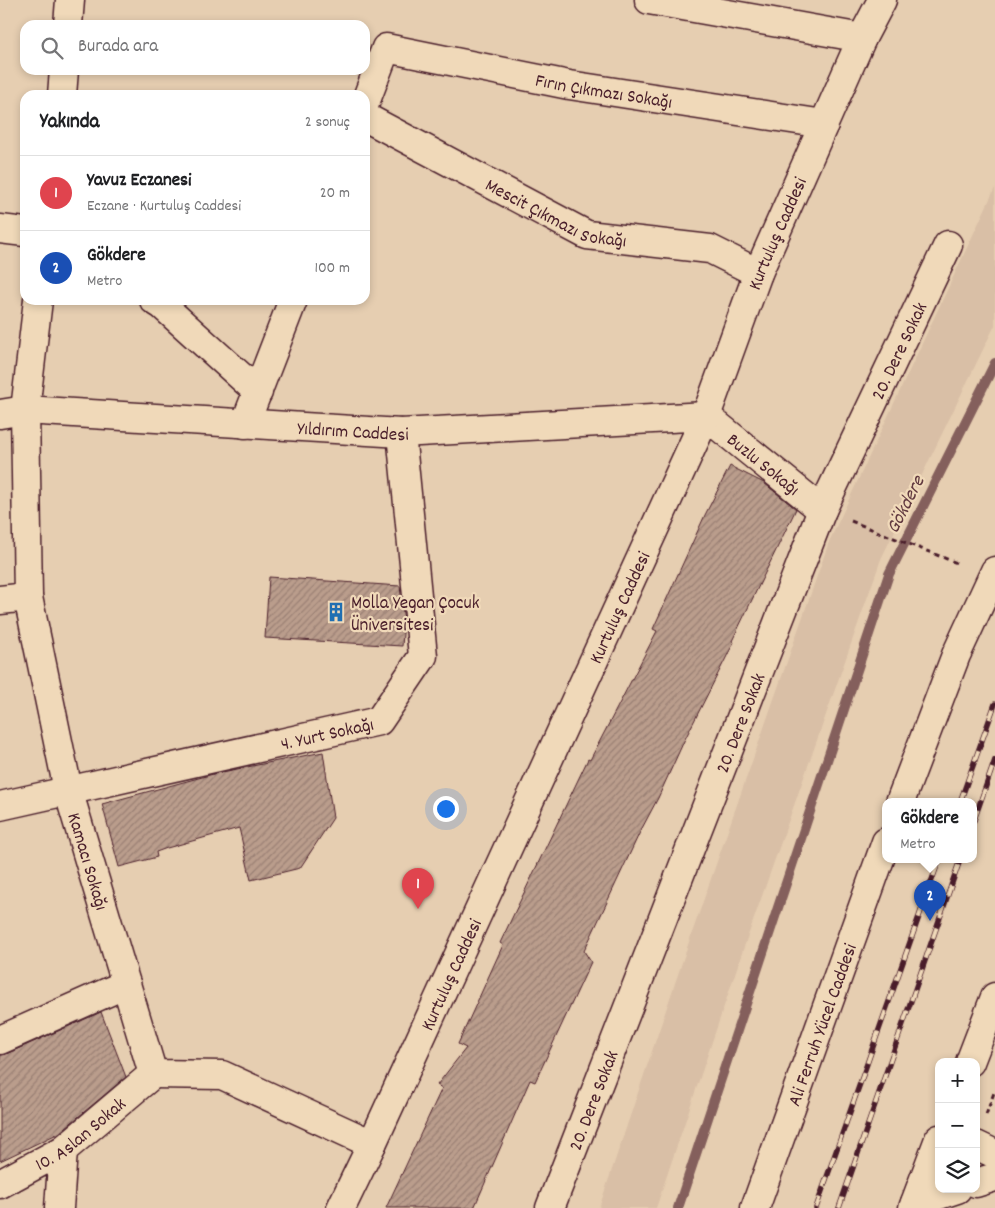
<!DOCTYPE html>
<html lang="tr">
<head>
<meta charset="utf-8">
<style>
  :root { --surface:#fff; --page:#f6f6f6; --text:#202124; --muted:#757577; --line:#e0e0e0; --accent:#db2777 }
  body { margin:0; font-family:Dekko,sans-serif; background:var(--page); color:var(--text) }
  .controls { position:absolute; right:15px; bottom:15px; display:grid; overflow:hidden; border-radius:10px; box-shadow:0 2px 8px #0003 }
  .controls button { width:45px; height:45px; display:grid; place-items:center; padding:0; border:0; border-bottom:1px solid var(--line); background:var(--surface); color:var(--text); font:25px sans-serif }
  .you { position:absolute; left:445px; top:808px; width:18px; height:18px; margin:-12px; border:4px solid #fff; border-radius:50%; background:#1a73e8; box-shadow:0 0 0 8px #1a73e833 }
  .badge { display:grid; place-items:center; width:32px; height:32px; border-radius:50%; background:var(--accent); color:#fff; font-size:16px; font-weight:700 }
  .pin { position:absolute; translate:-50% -41px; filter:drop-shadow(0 1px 2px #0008) }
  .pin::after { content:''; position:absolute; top:26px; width:18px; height:15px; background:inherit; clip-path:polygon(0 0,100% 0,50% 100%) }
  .popup { position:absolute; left:882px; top:798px; width:95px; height:65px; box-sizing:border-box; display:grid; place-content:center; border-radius:10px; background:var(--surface); filter:drop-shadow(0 1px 4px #0005); font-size:16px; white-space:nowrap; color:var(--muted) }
  .popup b { font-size:19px; color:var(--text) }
  .popup::after { content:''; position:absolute; left:50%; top:100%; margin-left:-10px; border:10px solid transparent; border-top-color:var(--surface) }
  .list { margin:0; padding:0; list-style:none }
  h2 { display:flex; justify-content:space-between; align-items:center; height:65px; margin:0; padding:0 20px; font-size:21px }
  h2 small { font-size:16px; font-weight:400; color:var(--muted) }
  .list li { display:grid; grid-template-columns:32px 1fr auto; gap:15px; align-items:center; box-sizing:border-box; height:75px; padding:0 20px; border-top:1px solid var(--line) }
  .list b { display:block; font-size:19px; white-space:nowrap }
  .list p { margin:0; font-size:16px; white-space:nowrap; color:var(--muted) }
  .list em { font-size:16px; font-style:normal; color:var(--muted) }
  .icon { flex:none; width:28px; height:28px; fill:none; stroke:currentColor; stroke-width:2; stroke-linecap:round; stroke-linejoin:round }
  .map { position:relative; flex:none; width:995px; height:1208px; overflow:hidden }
  .search { position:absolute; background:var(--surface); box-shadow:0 2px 8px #0003; left:20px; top:20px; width:350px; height:55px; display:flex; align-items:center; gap:12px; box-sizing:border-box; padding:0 18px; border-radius:15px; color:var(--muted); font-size:19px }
  .panel { position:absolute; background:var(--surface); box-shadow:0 2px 8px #0003; left:20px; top:90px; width:350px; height:215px; border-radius:15px }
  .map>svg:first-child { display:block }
</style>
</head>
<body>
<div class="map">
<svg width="995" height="1208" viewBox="0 0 995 1208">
  <defs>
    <pattern id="building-hatch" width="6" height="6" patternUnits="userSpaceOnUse" patternTransform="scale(1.25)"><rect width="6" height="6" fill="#ba9d8c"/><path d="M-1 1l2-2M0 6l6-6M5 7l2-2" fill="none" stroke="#997f73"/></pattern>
  </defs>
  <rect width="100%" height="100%" fill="#e6ceb1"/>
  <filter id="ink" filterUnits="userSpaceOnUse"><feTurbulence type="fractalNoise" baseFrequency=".02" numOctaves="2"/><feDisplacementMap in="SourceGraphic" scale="10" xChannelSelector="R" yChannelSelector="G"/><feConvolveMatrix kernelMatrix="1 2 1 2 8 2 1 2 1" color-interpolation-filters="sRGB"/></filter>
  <g filter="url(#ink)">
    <polygon fill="#d9bfa6" points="995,188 995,325 881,559 744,947 656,1208 599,1208 692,933 829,542"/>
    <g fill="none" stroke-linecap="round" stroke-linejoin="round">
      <polyline stroke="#845f5c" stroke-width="10" points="678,1208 889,574 995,363"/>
    </g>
    <g fill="url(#building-hatch)" stroke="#4a1f2b">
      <polygon points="730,466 764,483 796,509 732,641 734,642 684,741 658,798 640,832 584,951 591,962 535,1082 530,1080 474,1208 386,1208 442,1088 437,1085 466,1048 458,1044 503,945 500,943 588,759 590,760 657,631 653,629 705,515"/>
      <polygon points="269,577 400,586 404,622 402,646 265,638"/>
      <polygon points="323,752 333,818 300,868 251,880 239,828 167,848 156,852 157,857 119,867 102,804 217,773"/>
      <polygon points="101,1012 126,1077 59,1133 0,1161 0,1055 6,1054"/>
    </g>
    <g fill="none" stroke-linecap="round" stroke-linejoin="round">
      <defs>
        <g id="minor">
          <polyline points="68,25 70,0"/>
          <polyline points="62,95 64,70"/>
          <path id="s1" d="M 365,103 L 386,48 L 569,85 L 824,124"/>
          <path id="s2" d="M 365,117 L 587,235 L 710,249 L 758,273"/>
          <polyline points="0,229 25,232"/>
          <path id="s3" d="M 38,300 L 25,410 L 28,597 L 68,790 L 153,1074 L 222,1075 L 372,1144"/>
          <polyline points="154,300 162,305 258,392"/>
          <path id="s4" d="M 706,416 L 822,510"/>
          <polyline points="245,424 293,300"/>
          <polyline points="0,600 28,597"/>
          <path id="s5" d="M 0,806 L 379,721 L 423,656 L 401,433"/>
          <polyline points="0,1040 126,984"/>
          <polyline points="976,1145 995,1154"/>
          <polyline points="976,1183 995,1177"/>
          <path id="s6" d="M 0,1184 L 63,1150 L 153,1074"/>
          <polyline points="915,1203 957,1189"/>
          <polyline points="59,1208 63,1150"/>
          <path id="s7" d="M 550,1208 L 822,510 L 948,245"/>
        </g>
        <g id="major">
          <polyline points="649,0 862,38"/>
          <path id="s8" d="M 0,414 L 25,410 L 401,433 L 706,416"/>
          <polyline points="900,802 956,655 995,571"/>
          <polyline points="970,1062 995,997"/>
          <path id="s9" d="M 341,1208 L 372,1144 L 706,416 L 758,273 L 862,38 L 882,0"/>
          <path id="s10" d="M 755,1208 L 886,842"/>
          <polyline points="913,1208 939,1139"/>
        </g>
      </defs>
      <use href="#minor" stroke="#4a1f2b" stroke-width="31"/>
      <use href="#major" stroke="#4a1f2b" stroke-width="31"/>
      <g stroke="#4a1f2b" stroke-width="3" stroke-dasharray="5 4" stroke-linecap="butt">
        <polyline points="851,521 957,563"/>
        <polyline points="986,1115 995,1090"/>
      </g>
      <use href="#minor" stroke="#f0d9b9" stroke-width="28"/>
      <use href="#major" stroke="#f0d9b9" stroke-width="28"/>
      <defs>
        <g id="rail">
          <polyline points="960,802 995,704"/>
          <polyline points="974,820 995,760"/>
          <polyline points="816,1208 939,860"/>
          <polyline points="839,1208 960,860"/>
        </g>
      </defs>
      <use href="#rail" stroke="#4a1f2b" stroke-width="5.5"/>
      <use href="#rail" stroke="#f0d9b9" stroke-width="4" stroke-dasharray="11" stroke-linecap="butt"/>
    </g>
  </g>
  <defs>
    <symbol id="building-bare" viewBox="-9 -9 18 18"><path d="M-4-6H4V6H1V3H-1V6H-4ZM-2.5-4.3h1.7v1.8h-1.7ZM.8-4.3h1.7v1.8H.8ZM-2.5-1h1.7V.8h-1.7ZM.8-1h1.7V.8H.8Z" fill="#1f6fb2" stroke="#f0d9b9" stroke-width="2.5" paint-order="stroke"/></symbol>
  </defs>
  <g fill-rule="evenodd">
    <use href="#building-bare" x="322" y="598" width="28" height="28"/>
  </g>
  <g text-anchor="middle" stroke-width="4.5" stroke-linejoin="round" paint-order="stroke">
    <g font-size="19" fill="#4a1f2b" stroke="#f0d9b9">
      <text dy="7" stroke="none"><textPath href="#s1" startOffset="281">Fırın Çıkmazı Sokağı</textPath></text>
      <text dy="7" stroke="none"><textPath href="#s2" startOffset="215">Mescit Çıkmazı Sokağı</textPath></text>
      <text dy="7" stroke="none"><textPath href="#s9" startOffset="1068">Kurtuluş Caddesi</textPath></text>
      <text dy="7" stroke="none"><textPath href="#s7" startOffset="926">20. Dere Sokak</textPath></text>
      <text dy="7" stroke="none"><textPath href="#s8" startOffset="354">Yıldırım Caddesi</textPath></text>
      <text dy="7" stroke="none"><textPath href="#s4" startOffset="75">Buzlu Sokağı</textPath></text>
      <text dy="7" stroke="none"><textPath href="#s9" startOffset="662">Kurtuluş Caddesi</textPath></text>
      <text dy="7" stroke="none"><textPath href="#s7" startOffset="521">20. Dere Sokak</textPath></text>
      <text dy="7" stroke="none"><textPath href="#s5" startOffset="335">4. Yurt Sokağı</textPath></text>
      <text dy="7" stroke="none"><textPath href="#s3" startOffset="569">Kamacı Sokağı</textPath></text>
      <text dy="7" stroke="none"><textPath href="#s9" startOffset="258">Kurtuluş Caddesi</textPath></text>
      <text dy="7" stroke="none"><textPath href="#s10" startOffset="195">Ali Ferruh Yücel Caddesi</textPath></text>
      <text dy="7" stroke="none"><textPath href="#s7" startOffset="116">20. Dere Sokak</textPath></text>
      <text dy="7" stroke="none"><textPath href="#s6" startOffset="95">10. Aslan Sokak</textPath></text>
    </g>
    <g font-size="19" fill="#4a1f2b" stroke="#f0d9b9" text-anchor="start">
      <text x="351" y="608">Molla Yegan Çocuk<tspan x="351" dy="22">Üniversitesi</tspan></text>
    </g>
    <g font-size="20" font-style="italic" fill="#623a40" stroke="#f0d9b9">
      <text transform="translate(904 504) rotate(-63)" y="7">Gökdere</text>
    </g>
  </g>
</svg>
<div class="controls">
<button>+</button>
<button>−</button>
<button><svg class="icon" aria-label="layers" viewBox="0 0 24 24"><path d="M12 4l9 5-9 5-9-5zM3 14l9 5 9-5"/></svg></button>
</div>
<div class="you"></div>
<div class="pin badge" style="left:418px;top:909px;background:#e0444e">1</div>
<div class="pin badge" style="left:930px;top:921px;background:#1a4fb4">2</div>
<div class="popup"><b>Gökdere</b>Metro</div>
<div class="search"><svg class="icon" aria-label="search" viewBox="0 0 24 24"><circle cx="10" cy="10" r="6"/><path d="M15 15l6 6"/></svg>Burada ara</div>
<section class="panel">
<h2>Yakında<small>2 sonuç</small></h2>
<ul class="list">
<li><span class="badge" style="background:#e0444e">1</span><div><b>Yavuz Eczanesi</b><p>Eczane · Kurtuluş Caddesi</p></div><em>20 m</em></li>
<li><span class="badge" style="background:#1a4fb4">2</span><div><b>Gökdere</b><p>Metro</p></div><em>100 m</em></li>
</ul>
</section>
</div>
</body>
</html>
